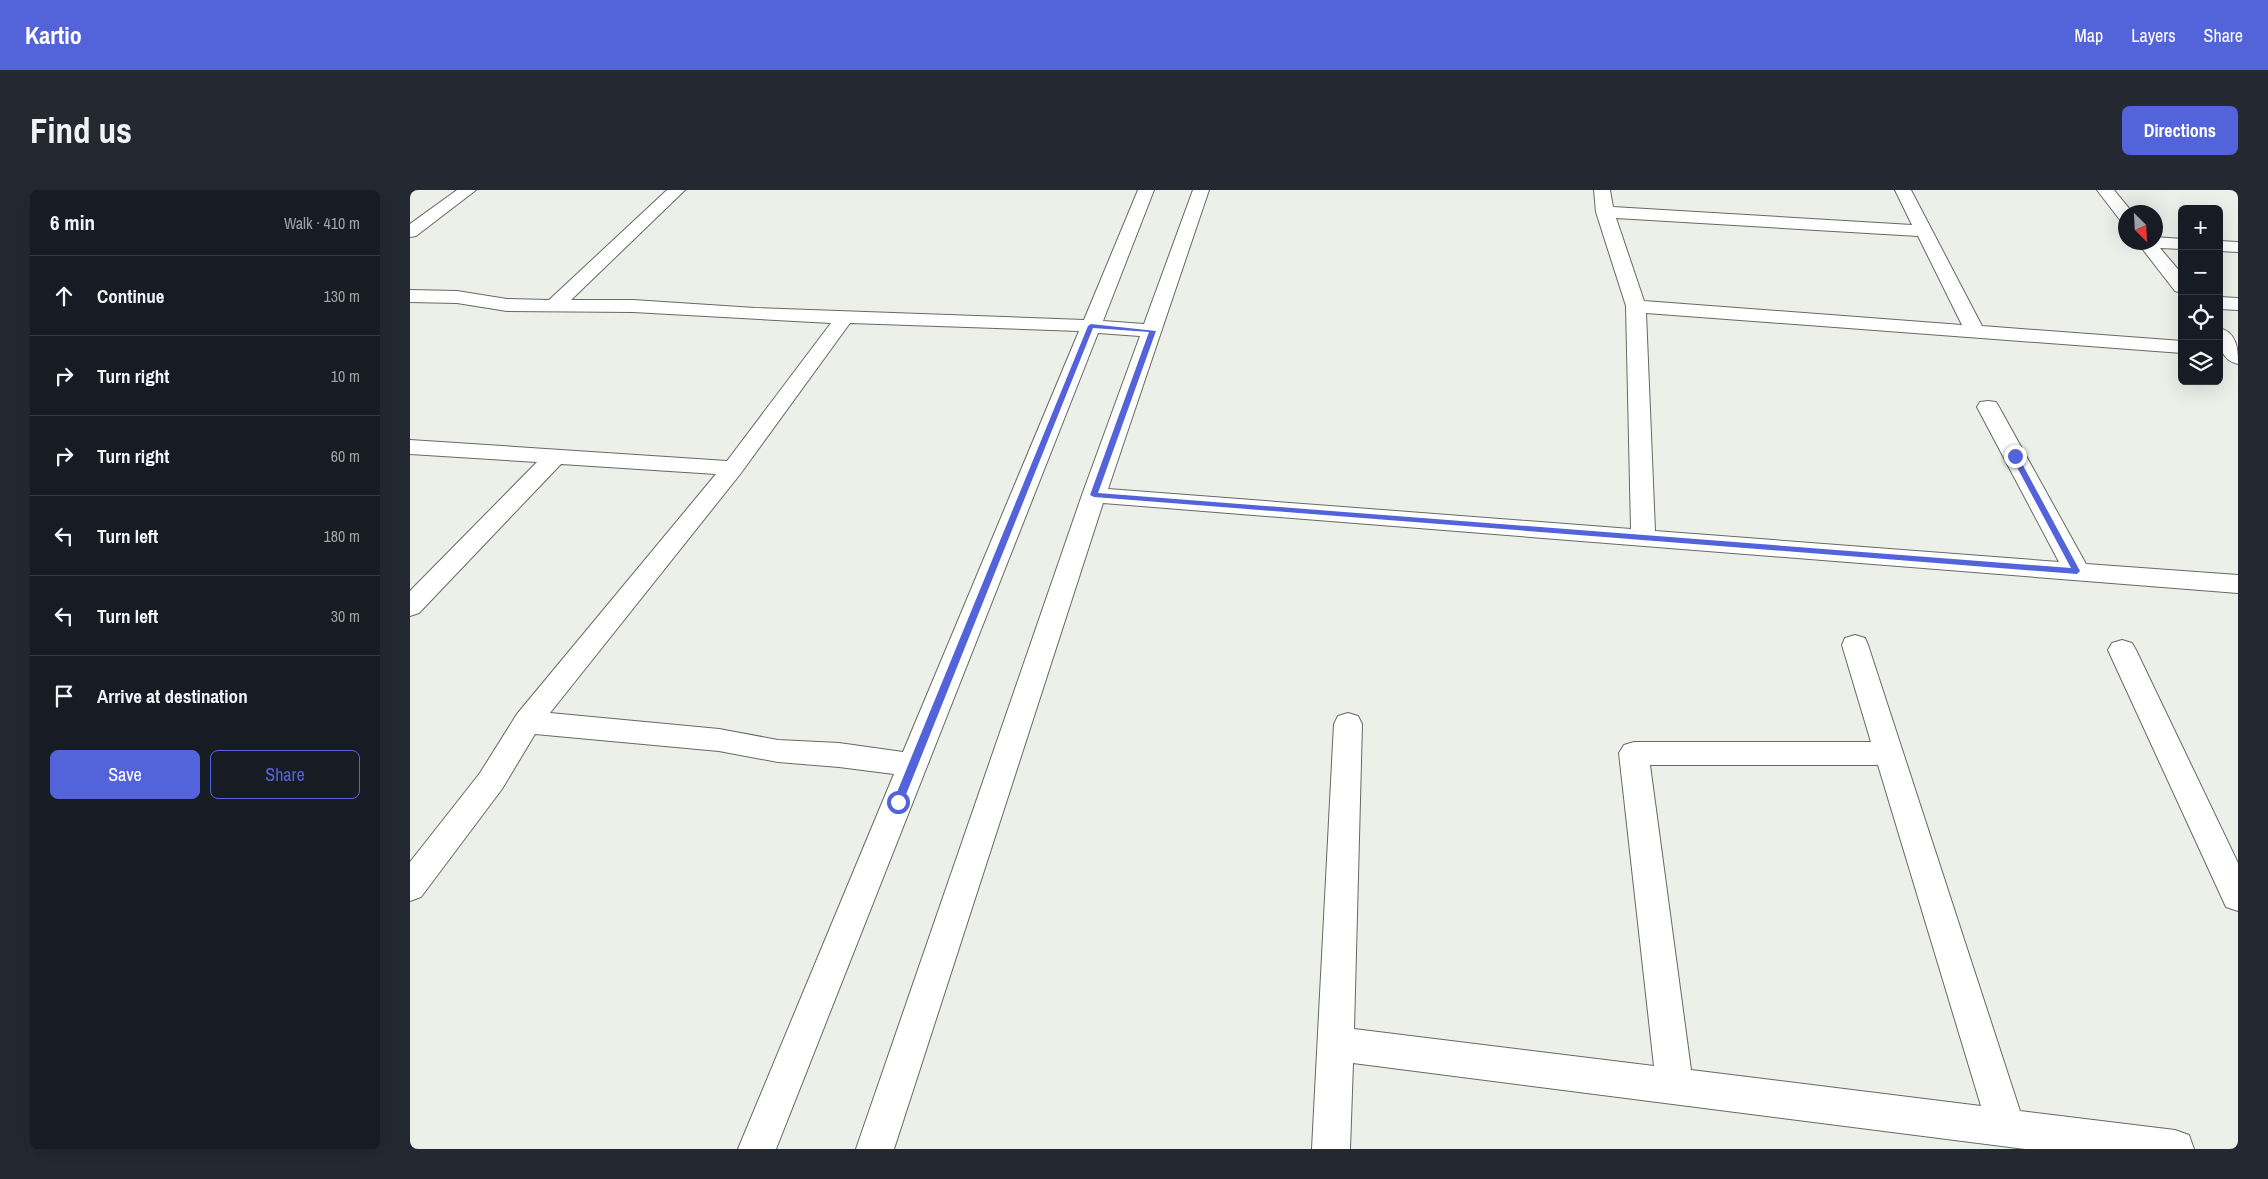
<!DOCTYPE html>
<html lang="en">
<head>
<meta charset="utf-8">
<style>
  :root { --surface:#171b24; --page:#242831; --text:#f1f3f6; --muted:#9ea1a6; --line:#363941; --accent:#5364da }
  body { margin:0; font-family:"Archivo Narrow",sans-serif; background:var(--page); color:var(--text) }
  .controls { position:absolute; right:15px; top:15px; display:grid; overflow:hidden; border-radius:8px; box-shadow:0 5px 20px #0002 }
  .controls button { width:45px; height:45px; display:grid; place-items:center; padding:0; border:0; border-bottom:1px solid var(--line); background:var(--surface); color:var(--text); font:25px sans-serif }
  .compass { position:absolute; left:1708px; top:15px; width:45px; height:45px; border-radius:50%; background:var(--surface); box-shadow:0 5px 20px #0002; rotate:156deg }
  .stop { position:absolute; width:15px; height:15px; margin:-11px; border:4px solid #5364da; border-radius:50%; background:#fff }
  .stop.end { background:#5364da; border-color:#fff; box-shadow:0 1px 5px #0008 }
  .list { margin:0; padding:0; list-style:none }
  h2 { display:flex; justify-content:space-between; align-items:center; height:65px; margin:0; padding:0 20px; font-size:21px }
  h2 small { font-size:16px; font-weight:400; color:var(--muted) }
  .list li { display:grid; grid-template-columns:32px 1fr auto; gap:15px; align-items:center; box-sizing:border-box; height:80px; padding:0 20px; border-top:1px solid var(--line) }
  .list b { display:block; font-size:19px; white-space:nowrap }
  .list em { font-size:16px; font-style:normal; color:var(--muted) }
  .actions { display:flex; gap:10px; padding:15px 20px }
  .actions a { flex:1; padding:11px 0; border:1px solid var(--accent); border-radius:8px; text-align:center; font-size:18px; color:var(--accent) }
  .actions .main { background:var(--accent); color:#fff }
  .icon { flex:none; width:28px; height:28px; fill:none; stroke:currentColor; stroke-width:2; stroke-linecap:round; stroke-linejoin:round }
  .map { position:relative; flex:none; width:1828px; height:959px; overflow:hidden; border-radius:8px }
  header { display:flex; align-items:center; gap:30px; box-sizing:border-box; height:70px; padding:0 25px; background:var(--accent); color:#fff }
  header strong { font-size:24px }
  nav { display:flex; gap:28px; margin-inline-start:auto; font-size:18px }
  .intro { display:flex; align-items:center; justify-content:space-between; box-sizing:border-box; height:120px; padding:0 30px }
  h1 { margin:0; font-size:35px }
  .button { padding:12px 22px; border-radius:8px; background:var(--accent); color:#fff; font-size:18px; font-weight:700 }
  main { display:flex; gap:30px; padding:0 30px }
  aside { flex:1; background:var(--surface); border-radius:8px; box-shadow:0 5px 20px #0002 }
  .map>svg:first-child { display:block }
</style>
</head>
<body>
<header>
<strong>Kartio</strong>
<nav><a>Map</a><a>Layers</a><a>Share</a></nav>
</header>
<div class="intro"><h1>Find us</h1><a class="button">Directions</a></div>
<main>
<aside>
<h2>6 min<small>Walk · 410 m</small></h2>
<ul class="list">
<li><svg class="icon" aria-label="ahead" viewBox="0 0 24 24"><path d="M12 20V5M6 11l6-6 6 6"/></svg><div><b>Continue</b></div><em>130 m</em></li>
<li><svg class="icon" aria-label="right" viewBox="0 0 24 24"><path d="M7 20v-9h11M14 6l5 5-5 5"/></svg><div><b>Turn right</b></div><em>10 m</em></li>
<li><svg class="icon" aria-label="right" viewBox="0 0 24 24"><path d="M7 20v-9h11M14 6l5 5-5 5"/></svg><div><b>Turn right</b></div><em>60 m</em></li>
<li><svg class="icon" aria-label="left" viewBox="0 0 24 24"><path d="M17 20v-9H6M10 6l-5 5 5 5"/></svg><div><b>Turn left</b></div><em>180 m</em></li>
<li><svg class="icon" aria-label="left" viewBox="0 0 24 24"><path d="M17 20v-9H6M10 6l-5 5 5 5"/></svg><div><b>Turn left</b></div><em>30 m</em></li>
<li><svg class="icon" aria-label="arrive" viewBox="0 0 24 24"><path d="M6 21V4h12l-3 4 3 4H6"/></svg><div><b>Arrive at destination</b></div></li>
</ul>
<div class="actions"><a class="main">Save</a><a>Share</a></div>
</aside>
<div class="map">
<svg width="1828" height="959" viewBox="0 0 1828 959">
  <rect width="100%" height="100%" fill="#edf0e9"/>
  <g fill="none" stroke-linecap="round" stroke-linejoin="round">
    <defs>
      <g id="minor">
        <polygon points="47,0 66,0 6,46 0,47 0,34"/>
        <path d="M 257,0 L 275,0 L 161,110 L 223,110 L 345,118 L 674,130 L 728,0 L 744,0 L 693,131 L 734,134 L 783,0 L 799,0 L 698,299 L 1221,339 L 1216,116 L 1186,22 L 1184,0 L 1200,0 L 1203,17 L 1502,35 L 1485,0 L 1501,0 L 1572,136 L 1772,151 L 1772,163 L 1236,123 L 1245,341 L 1649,372 L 1567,217 L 1570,212 L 1578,211 L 1586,212 L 1589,217 L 1676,374 L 1828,385 L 1828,403 L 693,313 L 484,959 L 446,959 L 672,305 L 730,146 L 688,143 L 366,959 L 328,959 L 484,584 L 429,577 L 368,572 L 309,561 L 125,544 L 92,599 L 11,707 L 0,711 L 0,672 L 70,583 L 107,524 L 306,284 L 151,274 L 9,423 L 0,426 L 0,401 L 127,272 L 0,264 L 0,250 L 317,271 L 421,133 L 223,122 L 97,121 L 47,113 L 0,112 L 0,100 L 47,101 L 97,109 L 139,110 ZM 1206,28 L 1508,46 L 1552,135 L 1234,111 ZM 440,133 L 669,141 L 493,562 L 429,553 L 368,550 L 309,539 L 140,523 L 331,283 Z"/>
        <polygon points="1687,0 1704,0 1722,22 1716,22 1716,31 1710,30"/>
        <polygon points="1746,47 1772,49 1772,59 1750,58 1772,84 1772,103 1765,101 1727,52 1746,52"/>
        <polygon points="1809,51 1828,52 1828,62 1809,61"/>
        <polygon points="1809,107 1828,108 1828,120 1809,119"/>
        <path d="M 1809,138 C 1827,142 1828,159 1828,174 C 1810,170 1809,154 1809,138 Z"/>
        <path d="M 1445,445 L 1455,448 L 1458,455 L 1610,921 L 1765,940 L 1779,945 L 1784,959 L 1615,959 L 943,873 L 940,959 L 902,959 L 924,534 L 928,526 L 938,523 L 948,526 L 952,534 L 944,839 L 1244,876 L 1209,563 L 1214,555 L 1224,552 L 1461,552 L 1432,455 L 1435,448 ZM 1240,575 L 1468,575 L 1571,916 L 1281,880 Z"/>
        <polygon points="1712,450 1722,453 1726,460 1828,673 1828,721 1816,717 1698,460 1702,453"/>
      </g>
    </defs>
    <use href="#minor" stroke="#666963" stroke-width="2"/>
    <use href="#minor" fill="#fff" fill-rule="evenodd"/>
  </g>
  <polygon fill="#5364da" points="681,134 746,141 688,303 1661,378 1601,266 1605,264 1608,266 1670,381 1667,384 684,307 680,305 739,142 683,138 493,612 491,615 485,615 483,612 678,136"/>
</svg>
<div class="controls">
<button>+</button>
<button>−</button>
<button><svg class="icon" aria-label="locate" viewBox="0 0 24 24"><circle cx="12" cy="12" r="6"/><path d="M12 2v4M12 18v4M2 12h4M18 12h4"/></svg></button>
<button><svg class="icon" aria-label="layers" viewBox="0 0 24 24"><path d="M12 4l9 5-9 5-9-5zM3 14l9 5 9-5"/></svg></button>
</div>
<svg class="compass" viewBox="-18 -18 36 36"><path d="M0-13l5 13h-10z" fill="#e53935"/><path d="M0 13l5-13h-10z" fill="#9ea1a6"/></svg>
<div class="stop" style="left:488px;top:612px"></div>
<div class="stop end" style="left:1605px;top:266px"></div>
</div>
</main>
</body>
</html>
